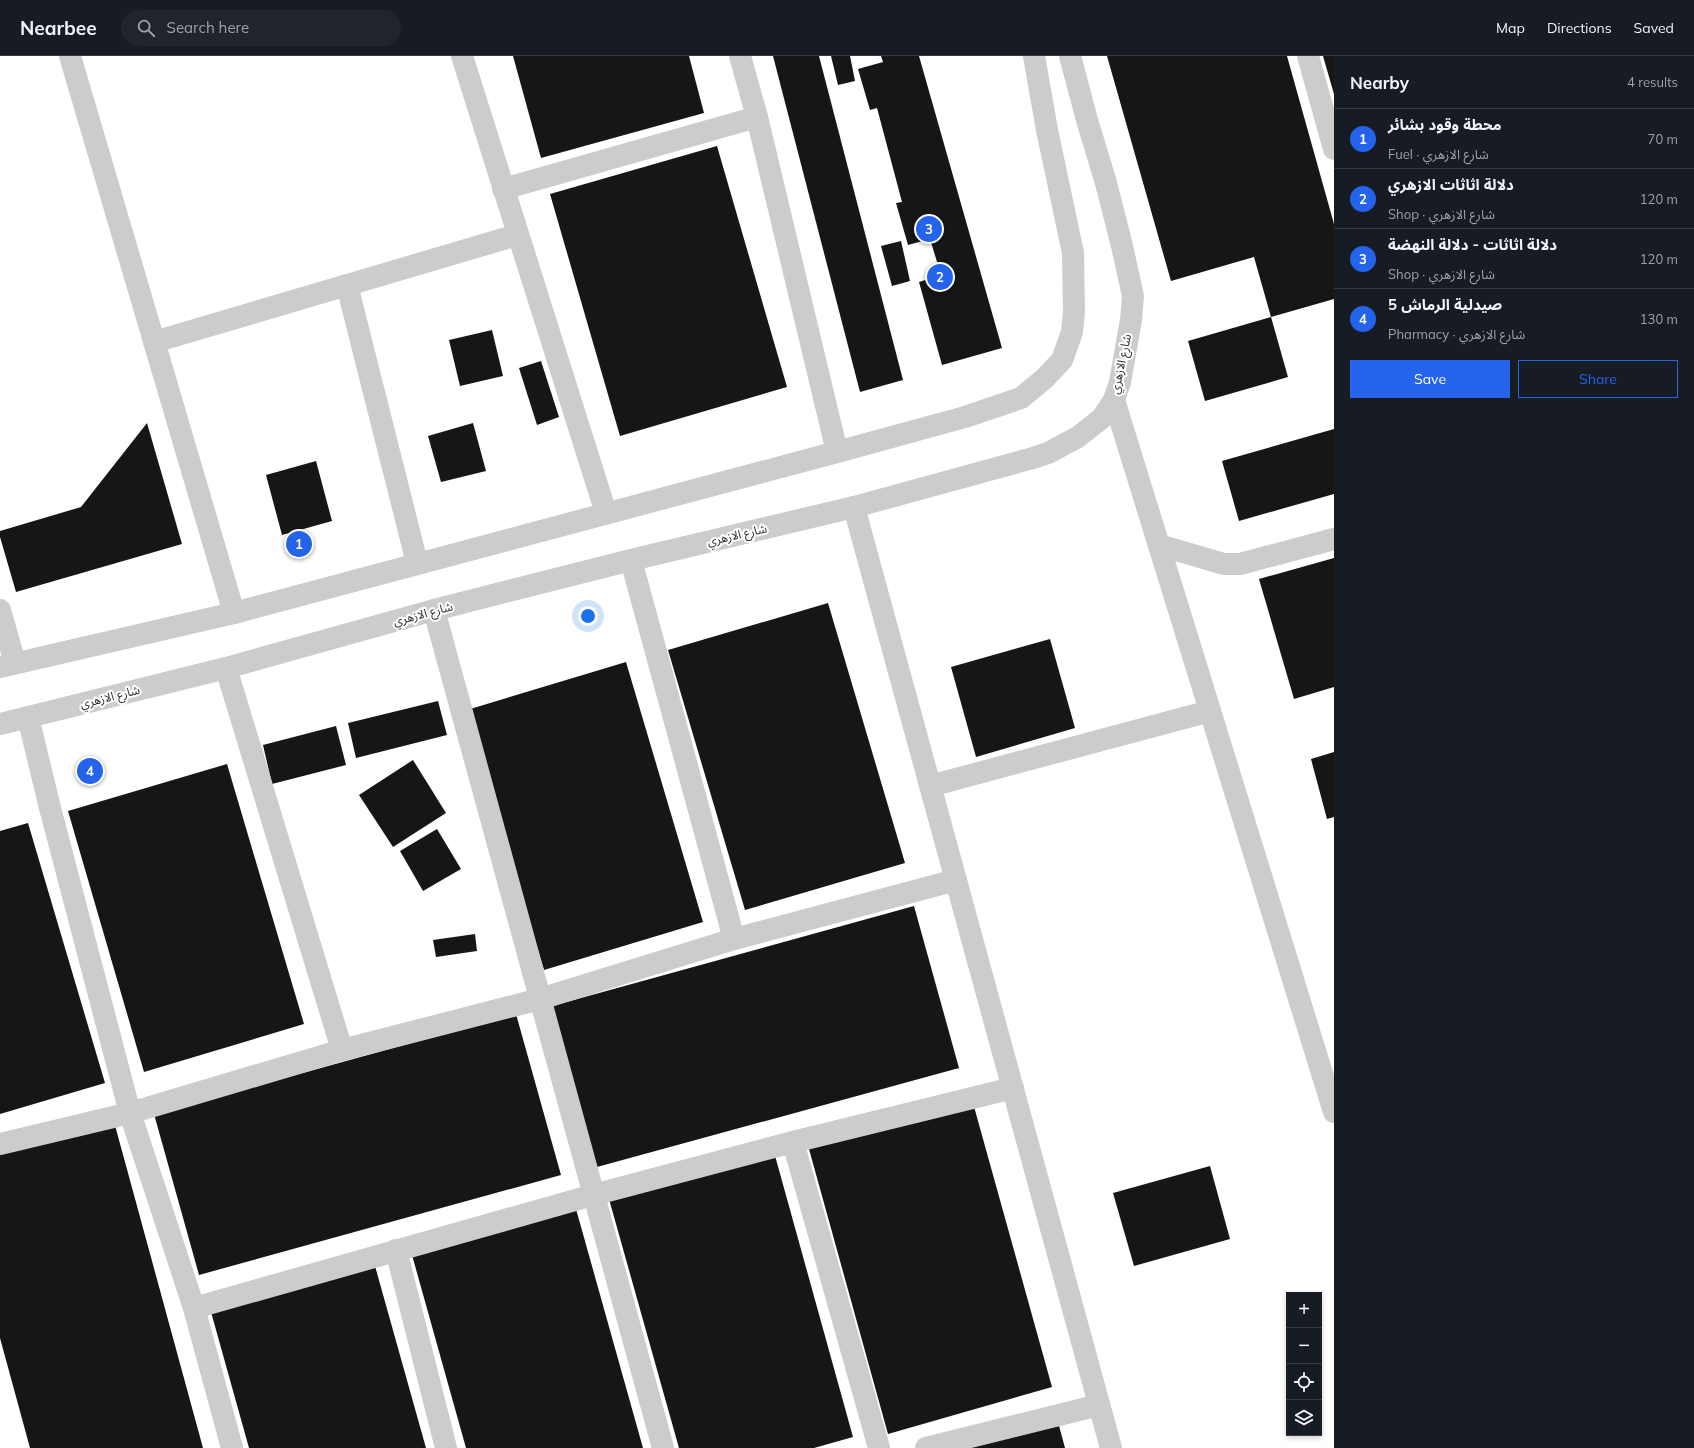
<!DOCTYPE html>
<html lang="en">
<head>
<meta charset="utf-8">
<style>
  :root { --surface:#171b24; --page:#20242c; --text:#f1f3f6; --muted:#9ea1a6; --line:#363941; --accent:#2563eb }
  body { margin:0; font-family:Mulish,"Noto Sans Arabic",sans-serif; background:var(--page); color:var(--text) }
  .controls { position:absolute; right:12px; bottom:12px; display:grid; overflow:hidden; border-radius:0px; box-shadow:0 2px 6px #0003 }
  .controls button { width:36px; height:36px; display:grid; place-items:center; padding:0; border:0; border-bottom:1px solid var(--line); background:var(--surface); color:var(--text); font:20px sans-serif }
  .you { position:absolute; left:588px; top:560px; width:14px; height:14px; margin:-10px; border:3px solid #fff; border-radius:50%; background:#1a73e8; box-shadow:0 0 0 6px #1a73e833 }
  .badge { display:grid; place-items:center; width:26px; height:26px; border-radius:50%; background:var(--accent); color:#fff; font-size:13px; font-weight:700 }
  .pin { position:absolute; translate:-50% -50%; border:2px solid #fff; box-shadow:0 1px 4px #0006 }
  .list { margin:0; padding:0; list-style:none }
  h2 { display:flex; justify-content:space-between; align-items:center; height:52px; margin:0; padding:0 16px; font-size:17px }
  h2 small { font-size:13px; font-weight:400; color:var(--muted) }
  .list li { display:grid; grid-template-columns:26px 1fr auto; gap:12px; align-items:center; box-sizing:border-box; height:60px; padding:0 16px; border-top:1px solid var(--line) }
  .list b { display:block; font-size:15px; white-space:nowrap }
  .list p { margin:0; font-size:13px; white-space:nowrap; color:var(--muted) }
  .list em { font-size:13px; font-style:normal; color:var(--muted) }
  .actions { display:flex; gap:8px; padding:12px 16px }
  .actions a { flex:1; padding:9px 0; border:1px solid var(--accent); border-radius:0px; text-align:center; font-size:14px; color:var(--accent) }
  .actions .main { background:var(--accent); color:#fff }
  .icon { flex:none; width:22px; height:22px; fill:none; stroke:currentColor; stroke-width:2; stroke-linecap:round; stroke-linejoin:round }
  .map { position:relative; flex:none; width:1334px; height:1392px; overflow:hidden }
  header { display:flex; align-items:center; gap:24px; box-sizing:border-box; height:56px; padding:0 20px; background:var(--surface); border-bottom:1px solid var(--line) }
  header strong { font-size:19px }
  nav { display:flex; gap:22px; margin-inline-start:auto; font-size:14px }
  .search { width:280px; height:36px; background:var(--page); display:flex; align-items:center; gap:10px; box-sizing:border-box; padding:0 14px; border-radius:22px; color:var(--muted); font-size:15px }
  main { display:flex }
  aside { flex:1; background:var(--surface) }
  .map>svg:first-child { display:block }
</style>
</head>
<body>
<header>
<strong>Nearbee</strong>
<div class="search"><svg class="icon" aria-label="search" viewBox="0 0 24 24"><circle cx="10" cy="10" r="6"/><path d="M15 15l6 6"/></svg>Search here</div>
<nav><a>Map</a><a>Directions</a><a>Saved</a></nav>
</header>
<main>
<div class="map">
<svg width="1334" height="1392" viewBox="0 0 1334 1392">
  <rect width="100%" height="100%" fill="#fff"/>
  <g fill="#161616">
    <polygon points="513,0 689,0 704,57 541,102"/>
    <polygon points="773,0 819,0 903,324 860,336"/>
    <polygon points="831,0 850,0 855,25 838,29"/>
    <polygon points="881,0 919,0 1002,292 942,309 919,226 941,219 930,183 908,189 896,147 902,146 877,52 870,54 858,13 883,6"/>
    <polygon points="1107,0 1287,0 1334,168 1334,243 1271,261 1254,201 1171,225"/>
    <polygon points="1323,0 1334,0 1334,38"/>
    <polygon points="717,90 787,331 620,380 550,138"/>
    <polygon points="901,185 910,225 892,230 881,190"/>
    <polygon points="1271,261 1288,321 1205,345 1188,285"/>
    <polygon points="492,274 503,320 460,330 449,284"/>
    <polygon points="541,305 559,361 537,369 519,312"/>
    <polygon points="147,367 182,488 16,536 0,481 0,475 81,451"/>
    <polygon points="473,367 486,415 441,426 428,380"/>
    <polygon points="1334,373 1334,438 1239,465 1222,405"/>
    <polygon points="316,405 332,465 282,479 266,419"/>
    <polygon points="1334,502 1334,631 1294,643 1259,523"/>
    <polygon points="828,547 905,807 745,854 668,594"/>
    <polygon points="1050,583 1075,672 976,701 951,611"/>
    <polygon points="626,606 703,866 544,914 467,654"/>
    <polygon points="438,645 447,679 356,702 348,667"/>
    <polygon points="336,670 346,709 272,728 263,689"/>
    <polygon points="1334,696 1334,761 1327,763 1311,703"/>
    <polygon points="413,704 446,757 393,791 359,739"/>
    <polygon points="227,708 304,968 144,1016 68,755"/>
    <polygon points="28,767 105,1027 0,1058 0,775"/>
    <polygon points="437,773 461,813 423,835 400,795"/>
    <polygon points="914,850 959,1012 597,1111 552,950"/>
    <polygon points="475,878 477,895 436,901 433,884"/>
    <polygon points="516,958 561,1119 199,1219 154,1058"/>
    <polygon points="973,1047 1052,1331 888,1378 809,1093"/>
    <polygon points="113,1062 203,1392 30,1392 0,1282 0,1093"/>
    <polygon points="774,1096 853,1381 814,1392 679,1392 609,1143"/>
    <polygon points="1210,1110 1230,1183 1134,1210 1113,1137"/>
    <polygon points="576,1153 643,1392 466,1392 412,1199"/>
    <polygon points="375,1210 426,1392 249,1392 211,1256"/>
    <polygon points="1058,1366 1065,1392 967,1392"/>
  </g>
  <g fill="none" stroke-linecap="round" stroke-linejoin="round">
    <g stroke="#ccc" stroke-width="22">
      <polyline points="70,0 234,557"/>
      <polyline points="462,0 606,457"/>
      <polyline points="1308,0 1334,93"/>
      <polyline points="503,133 757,61"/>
      <polyline points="347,229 417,507"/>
      <polyline points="154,286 517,179"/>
      <polyline points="1114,344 1334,1056"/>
      <polyline points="854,451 1111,1392"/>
      <polyline points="1159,489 1224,508 1240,508 1334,483"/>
      <polyline points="631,504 734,883"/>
      <polyline points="0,554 15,607"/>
      <polyline points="434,554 663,1392"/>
      <polyline points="226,612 342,994"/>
      <polyline points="28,661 50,752 130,1057 194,1252 232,1392"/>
      <polyline points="930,730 1210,655"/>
      <polyline points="793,1086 879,1392"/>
      <polyline points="0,1088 130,1057 342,994 540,943 734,883 956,824"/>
      <polyline points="396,1194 446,1392"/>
      <polyline points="194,1252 593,1139 793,1086 1013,1032"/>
      <polyline points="926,1392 1099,1349"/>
    </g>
    <g stroke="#ccc" stroke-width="22">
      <polyline points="740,0 757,61 837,396"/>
      <polyline points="0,611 234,557 837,396 965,361 1021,342 1044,323 1062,304 1072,276 1074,256 1073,197 1047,74 1034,0"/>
      <polyline points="0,668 226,612 434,554 631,504 854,451 1033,402 1048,397 1078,381 1102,362 1114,344 1120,326 1131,264 1133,240 1122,190 1106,127 1087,64 1070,0"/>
    </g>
  </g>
  <g text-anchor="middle" stroke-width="4" stroke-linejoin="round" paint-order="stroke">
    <g font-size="12" fill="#2f2f2f" stroke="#fff">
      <text transform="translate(1121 308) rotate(-78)" y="4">شارع الازهري</text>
      <text transform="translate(737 479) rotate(-13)" y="4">شارع الازهري</text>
      <text transform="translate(423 558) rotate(-15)" y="4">شارع الازهري</text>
      <text transform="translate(110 641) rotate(-14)" y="4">شارع الازهري</text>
    </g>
  </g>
</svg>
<div class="controls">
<button>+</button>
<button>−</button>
<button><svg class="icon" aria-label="locate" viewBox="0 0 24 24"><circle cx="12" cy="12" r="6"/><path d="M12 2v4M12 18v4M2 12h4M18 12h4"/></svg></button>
<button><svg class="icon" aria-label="layers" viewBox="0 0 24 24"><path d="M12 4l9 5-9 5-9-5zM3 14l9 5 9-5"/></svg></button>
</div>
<div class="you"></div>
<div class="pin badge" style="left:299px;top:488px">1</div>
<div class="pin badge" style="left:940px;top:221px">2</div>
<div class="pin badge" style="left:929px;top:173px">3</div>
<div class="pin badge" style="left:90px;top:715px">4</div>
</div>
<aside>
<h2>Nearby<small>4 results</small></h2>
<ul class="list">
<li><span class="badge">1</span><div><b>محطة وقود بشائر</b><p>Fuel · شارع الازهري</p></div><em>70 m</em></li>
<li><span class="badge">2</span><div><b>دلالة اثاثات الازهري</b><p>Shop · شارع الازهري</p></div><em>120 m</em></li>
<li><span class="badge">3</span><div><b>دلالة اثاثات - دلالة النهضة</b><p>Shop · شارع الازهري</p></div><em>120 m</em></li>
<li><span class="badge">4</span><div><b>صيدلية الرماش 5</b><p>Pharmacy · شارع الازهري</p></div><em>130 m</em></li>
</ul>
<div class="actions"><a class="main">Save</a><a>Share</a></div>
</aside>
</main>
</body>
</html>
